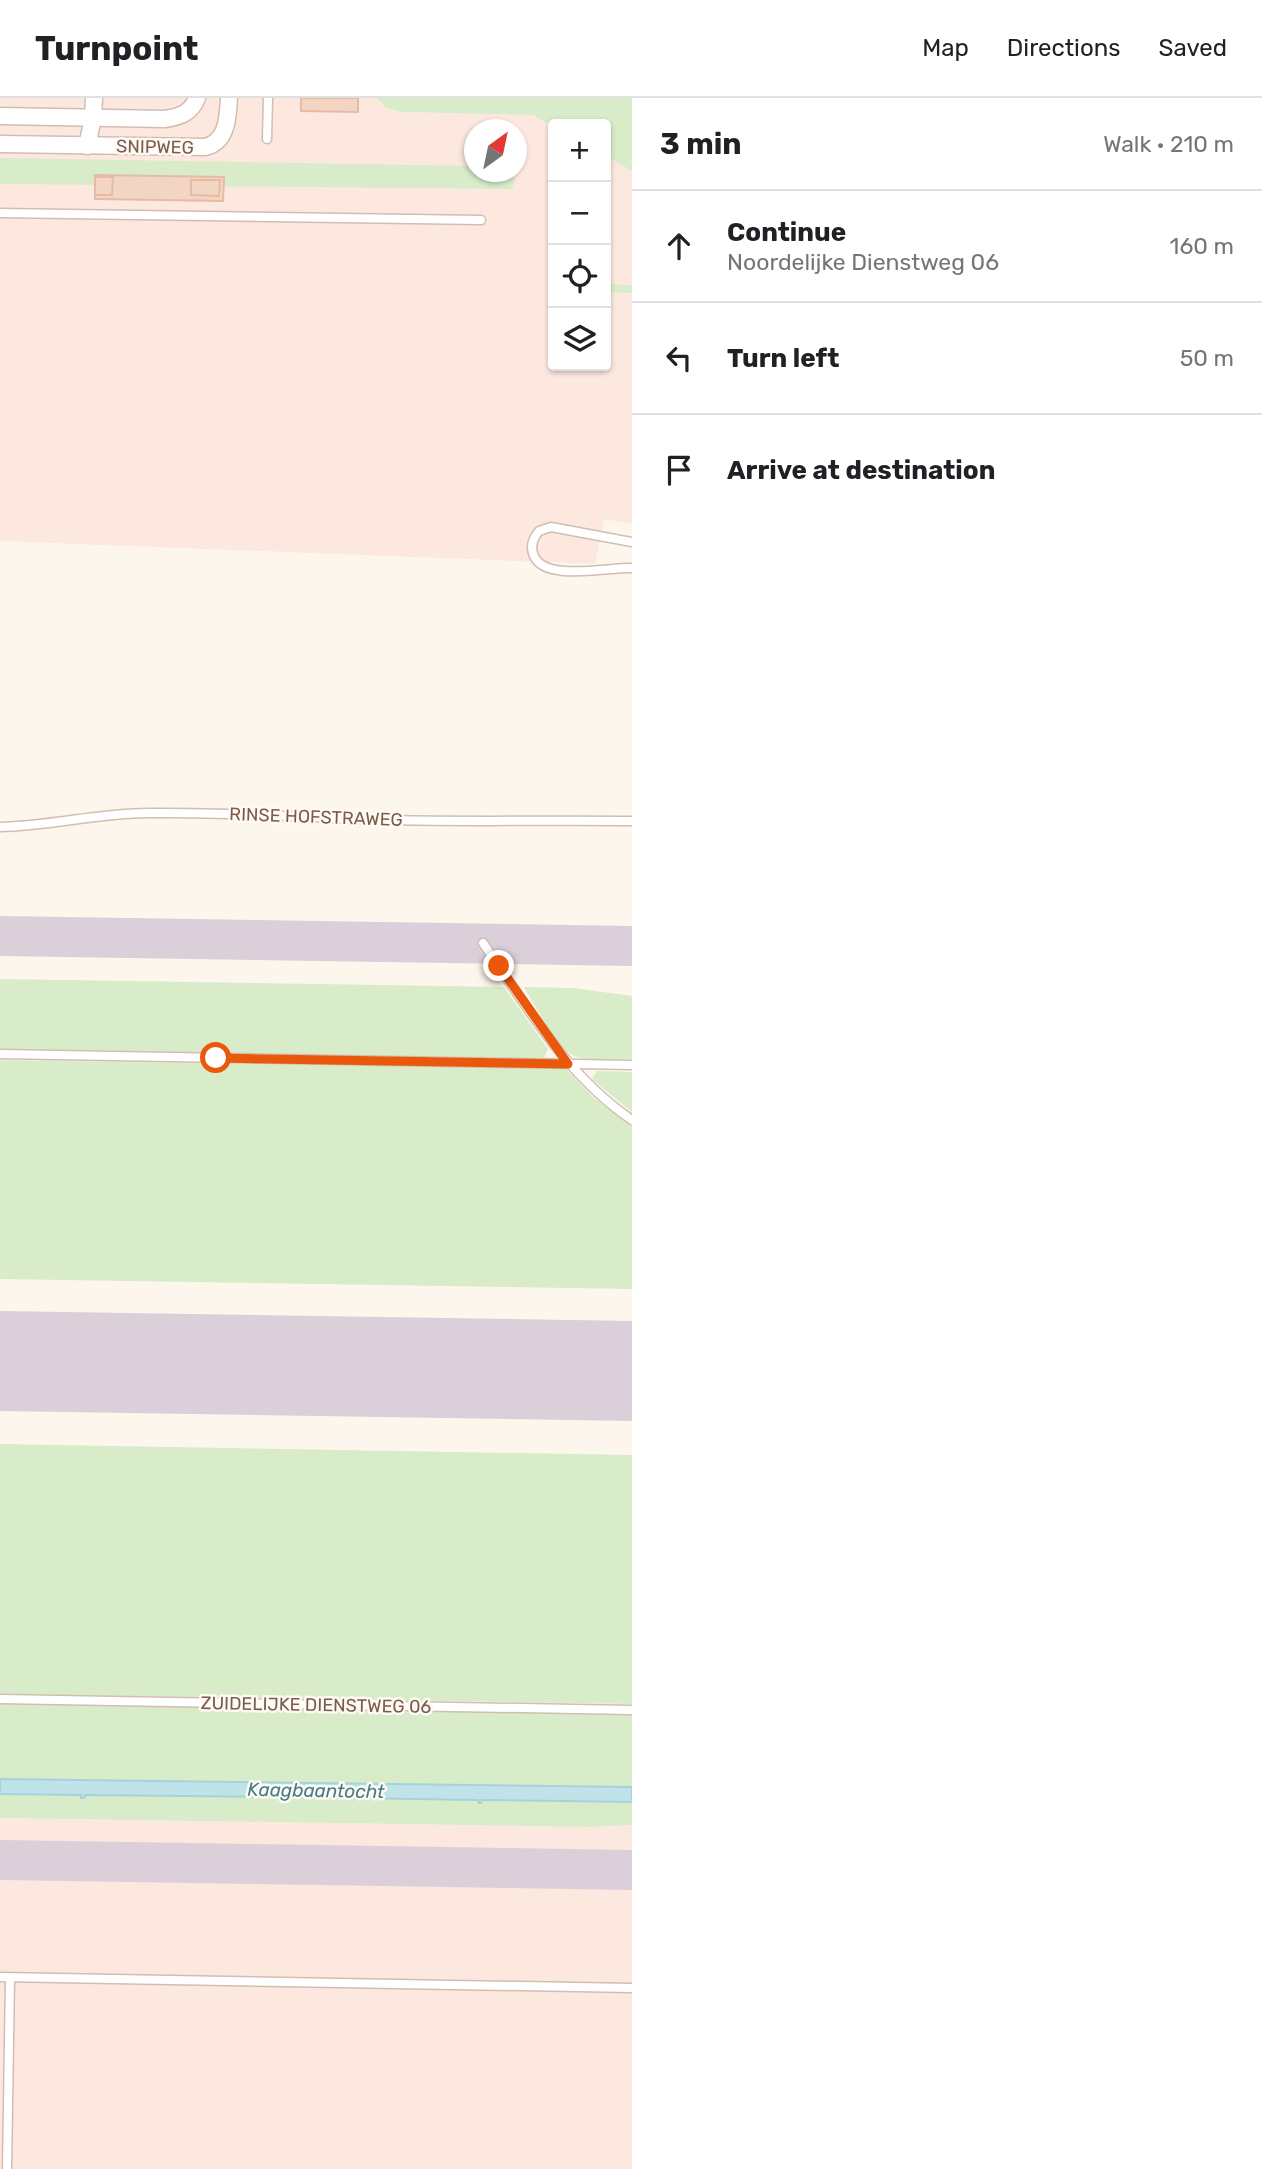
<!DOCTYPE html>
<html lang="en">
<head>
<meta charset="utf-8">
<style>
  :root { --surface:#fff; --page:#f6f6f6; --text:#202124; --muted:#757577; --line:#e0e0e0 }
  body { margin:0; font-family:Rubik,sans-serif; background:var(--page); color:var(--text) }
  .controls { position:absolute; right:21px; top:21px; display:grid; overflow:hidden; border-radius:7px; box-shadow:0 2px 5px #0004 }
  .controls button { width:63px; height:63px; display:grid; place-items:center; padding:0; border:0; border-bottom:2px solid var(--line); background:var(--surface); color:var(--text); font:35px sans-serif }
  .compass { position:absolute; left:464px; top:21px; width:63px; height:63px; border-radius:50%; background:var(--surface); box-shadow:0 2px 5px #0004; rotate:33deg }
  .stop { position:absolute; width:21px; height:21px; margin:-16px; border:5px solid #ea580c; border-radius:50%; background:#fff }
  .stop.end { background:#ea580c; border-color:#fff; box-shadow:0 2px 7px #0008 }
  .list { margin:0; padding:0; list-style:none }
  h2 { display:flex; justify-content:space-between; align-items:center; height:91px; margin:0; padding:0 28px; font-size:30px }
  h2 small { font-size:23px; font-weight:400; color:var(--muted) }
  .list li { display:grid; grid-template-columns:46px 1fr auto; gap:21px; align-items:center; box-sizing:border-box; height:112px; padding:0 28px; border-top:2px solid var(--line) }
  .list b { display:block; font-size:26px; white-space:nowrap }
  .list p { margin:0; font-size:23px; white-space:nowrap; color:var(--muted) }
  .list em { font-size:23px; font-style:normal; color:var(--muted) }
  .icon { flex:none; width:38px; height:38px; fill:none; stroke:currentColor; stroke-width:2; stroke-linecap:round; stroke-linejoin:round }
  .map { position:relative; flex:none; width:632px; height:2071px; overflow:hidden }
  header { display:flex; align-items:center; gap:42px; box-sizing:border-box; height:98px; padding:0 35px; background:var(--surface); border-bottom:2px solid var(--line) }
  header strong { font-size:33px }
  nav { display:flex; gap:38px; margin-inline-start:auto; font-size:24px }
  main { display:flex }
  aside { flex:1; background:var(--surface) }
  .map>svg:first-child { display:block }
</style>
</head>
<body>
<header>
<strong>Turnpoint</strong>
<nav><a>Map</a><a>Directions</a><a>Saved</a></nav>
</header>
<main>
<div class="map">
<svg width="632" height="2071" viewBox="0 0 632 2071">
  <rect width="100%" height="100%" fill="#fdf6ec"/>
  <g fill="#fde8e0" fill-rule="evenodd">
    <path d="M 0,0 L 377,0 L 386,10 L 402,14 L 533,17 L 553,29 L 553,268 L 606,268 L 606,58 L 632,73 L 632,426 L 604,421 L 595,466 L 0,443 ZM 474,32 L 516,32 L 516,74 L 474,74 Z"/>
    <polygon points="0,1720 590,1729 632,1727 632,2071 0,2071"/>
  </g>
  <g fill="#d8ecc9">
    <polygon points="377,0 632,0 632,73 606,58 606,26 553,26 553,29 533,17 402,14 386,10"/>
    <polygon points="0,60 474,68 474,74 508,74 515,81 512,91 0,86"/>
    <polygon points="606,186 632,187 632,195 606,194"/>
    <polygon points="0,881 504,889 548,951 544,960 0,951"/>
    <path d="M 524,889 L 573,890 L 632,898 L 632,961 C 615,961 594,963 577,959 C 557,953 535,907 524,889 Z"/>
    <polygon points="0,962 566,971 594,1000 632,1028 632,1191 0,1181"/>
    <polygon points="597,973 632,974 632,1014 594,983 592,980"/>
    <polygon points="0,1346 632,1357 632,1606 0,1596"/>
    <polygon points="0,1603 632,1616 632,1689 0,1681"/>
    <polygon points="0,1696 81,1697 82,1700 84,1700 84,1697 280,1699 281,1703 283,1699 479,1702 479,1705 481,1705 482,1702 632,1704 632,1727 590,1729 0,1720"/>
  </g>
  <polygon fill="#bfe3e8" stroke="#a5d3da" stroke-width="2" points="0,1681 632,1689 632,1704 482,1702 481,1705 479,1705 478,1702 284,1699 283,1703 280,1703 280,1699 85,1697 84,1700 81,1700 81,1697 0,1696"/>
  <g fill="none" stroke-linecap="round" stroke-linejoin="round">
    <g stroke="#dbcfda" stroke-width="40">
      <polyline points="0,838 632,848"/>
      <polyline points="0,1762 632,1772"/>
    </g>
    <polyline stroke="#dbcfda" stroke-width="100" points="0,1263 632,1273"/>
  </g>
  <g fill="#f3d5c3" stroke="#e6bba3" stroke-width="2">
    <polygon points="301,0 358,0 358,14 301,13"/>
    <polygon points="95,77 224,79 223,103 95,101"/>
    <polygon points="95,79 113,79 112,97 95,97"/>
    <polygon points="191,82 220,82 219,98 191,97"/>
  </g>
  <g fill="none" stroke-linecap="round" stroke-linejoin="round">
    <defs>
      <g id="service">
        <polyline points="267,41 268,0"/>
        <polyline points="0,115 481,122"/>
        <path d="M 632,444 L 551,429 L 539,433 C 533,440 530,449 534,458 C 545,484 609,469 632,470"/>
        <path d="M 0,729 C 50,728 99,715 148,715 C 230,714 311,720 393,722 C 473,724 552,722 632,723"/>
        <path d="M 483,845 C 527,909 567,978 632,1022"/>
        <polyline points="0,956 632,967"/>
        <polyline points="0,1601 632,1612"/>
        <polyline points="0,1879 632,1890"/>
        <polyline points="7,2071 10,1880"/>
      </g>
      <g id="minor">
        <path d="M 0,18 L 164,21 C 180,19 191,15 197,0"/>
        <path d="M 0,46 L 205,49 C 227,44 228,20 229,0"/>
        <polyline points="87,48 93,20 94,0"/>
      </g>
    </defs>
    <use href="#service" stroke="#d1beb0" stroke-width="11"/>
    <use href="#minor" stroke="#d1beb0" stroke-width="19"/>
    <use href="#service" stroke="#fff" stroke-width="8"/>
    <use href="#minor" stroke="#fff" stroke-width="16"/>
  </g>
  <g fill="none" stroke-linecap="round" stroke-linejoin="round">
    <polyline stroke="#ea580c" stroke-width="9" points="216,960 568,966 499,868"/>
  </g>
  <g text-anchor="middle" stroke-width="5" stroke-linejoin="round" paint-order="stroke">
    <g font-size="18" fill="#7a5c4d" stroke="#fffaf3">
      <text transform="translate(155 49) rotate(1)" y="6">SNIPWEG</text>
      <text transform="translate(316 719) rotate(2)" y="6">RINSE HOFSTRAWEG</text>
      <text transform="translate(316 1607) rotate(1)" y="6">ZUIDELIJKE DIENSTWEG 06</text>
    </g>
    <g font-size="19" font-style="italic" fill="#437c86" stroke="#fffaf3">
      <text transform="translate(316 1692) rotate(1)" y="7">Kaagbaantocht</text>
    </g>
  </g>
</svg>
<div class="controls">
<button>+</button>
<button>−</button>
<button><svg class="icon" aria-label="locate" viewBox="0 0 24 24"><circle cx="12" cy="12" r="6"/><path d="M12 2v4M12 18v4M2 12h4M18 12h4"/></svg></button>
<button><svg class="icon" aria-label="layers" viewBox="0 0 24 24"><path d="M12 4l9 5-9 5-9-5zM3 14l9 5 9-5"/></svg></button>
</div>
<svg class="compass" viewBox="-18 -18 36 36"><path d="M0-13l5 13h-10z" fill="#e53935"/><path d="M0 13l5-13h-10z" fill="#757577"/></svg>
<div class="stop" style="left:216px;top:960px"></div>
<div class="stop end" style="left:499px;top:868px"></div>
</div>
<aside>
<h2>3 min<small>Walk · 210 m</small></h2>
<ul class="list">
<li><svg class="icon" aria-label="ahead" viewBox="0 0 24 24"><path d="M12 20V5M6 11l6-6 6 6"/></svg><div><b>Continue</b><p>Noordelijke Dienstweg 06</p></div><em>160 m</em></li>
<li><svg class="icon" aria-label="left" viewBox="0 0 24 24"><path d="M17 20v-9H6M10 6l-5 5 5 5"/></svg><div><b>Turn left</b></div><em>50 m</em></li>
<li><svg class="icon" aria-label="arrive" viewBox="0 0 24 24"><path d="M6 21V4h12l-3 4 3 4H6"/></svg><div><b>Arrive at destination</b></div></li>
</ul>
</aside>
</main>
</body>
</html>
